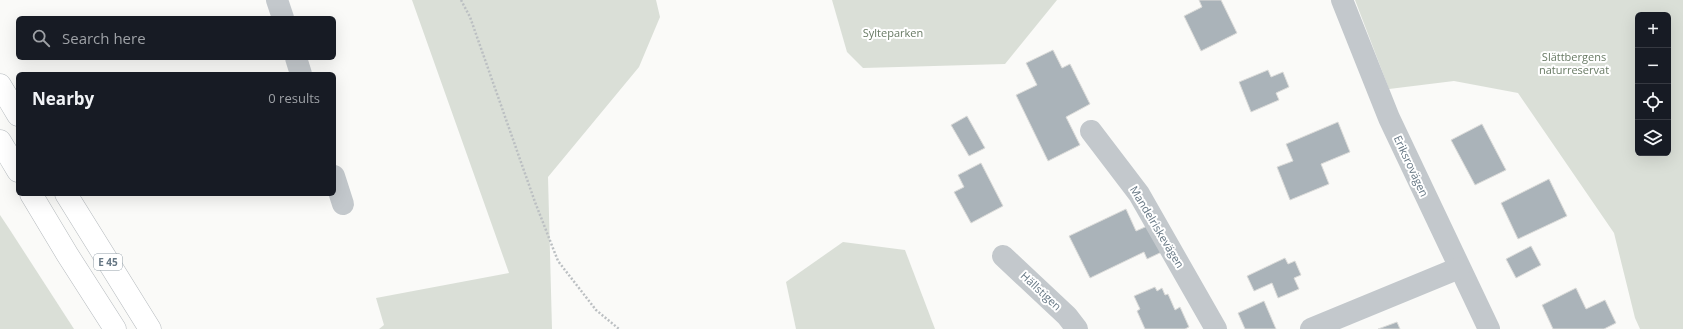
<!DOCTYPE html>
<html lang="en">
<head>
<meta charset="utf-8">
<style>
  :root { --surface:#171b24; --page:#20242c; --text:#f1f3f6; --muted:#9ea1a6; --line:#363941 }
  body { margin:0; font-family:"Open Sans",sans-serif; background:var(--page); color:var(--text) }
  .controls { position:absolute; right:12px; top:12px; display:grid; overflow:hidden; border-radius:6px; box-shadow:0 4px 16px #0002 }
  .controls button { width:36px; height:36px; display:grid; place-items:center; padding:0; border:0; border-bottom:1px solid var(--line); background:var(--surface); color:var(--text); font:20px sans-serif }
  .list { margin:0; padding:0; list-style:none }
  h2 { display:flex; justify-content:space-between; align-items:center; height:52px; margin:0; padding:0 16px; font-size:17px }
  h2 small { font-size:13px; font-weight:400; color:var(--muted) }
  .icon { flex:none; width:22px; height:22px; fill:none; stroke:currentColor; stroke-width:2; stroke-linecap:round; stroke-linejoin:round }
  .map { position:relative; flex:none; width:1683px; height:329px; overflow:hidden }
  .search { position:absolute; background:var(--surface); box-shadow:0 4px 16px #0002; left:16px; top:16px; width:320px; height:44px; display:flex; align-items:center; gap:10px; box-sizing:border-box; padding:0 14px; border-radius:6px; color:var(--muted); font-size:15px }
  .panel { position:absolute; background:var(--surface); box-shadow:0 4px 16px #0002; left:16px; top:72px; width:320px; height:124px; border-radius:6px }
  .map>svg:first-child { display:block }
</style>
</head>
<body>
<div class="map">
<svg width="1683" height="329" viewBox="0 0 1683 329">
  <rect width="100%" height="100%" fill="#fafaf8"/>
  <g fill="#dadfd7" fill-rule="evenodd">
    <polygon points="412,0 656,0 660,17 639,67 548,177 552,329 379,329 384,325 376,298 509,273"/>
    <polygon points="832,0 1057,0 1005,64 863,68 847,52"/>
    <path d="M 1355,0 L 1683,0 L 1683,329 L 1640,329 L 1635,318 L 1614,233 L 1518,93 L 1454,81 L 1389,89 ZM 1638,15 L 1668,15 L 1668,153 L 1638,153 Z"/>
    <polygon points="0,215 10,230 74,329 0,329"/>
    <polygon points="843,242 905,250 935,329 796,329 786,282"/>
  </g>
  <g fill="#aab3b9" stroke="#dcdcda">
    <polygon points="1199,0 1221,0 1237,33 1201,51 1184,16 1202,7"/>
    <polygon points="1053,50 1062,68 1070,64 1090,104 1066,117 1080,145 1048,161 1016,95 1037,85 1026,63"/>
    <polygon points="1268,70 1271,77 1283,72 1289,87 1276,93 1279,100 1251,112 1239,82"/>
    <polygon points="967,116 985,148 969,156 951,125"/>
    <polygon points="1338,122 1350,152 1321,164 1329,184 1290,200 1277,167 1293,161 1286,144"/>
    <polygon points="1482,124 1506,170 1475,185 1451,140"/>
    <polygon points="981,163 1003,206 971,223 954,192 964,187 958,175"/>
    <polygon points="1549,179 1567,216 1518,239 1501,203"/>
    <polygon points="1126,209 1136,231 1152,224 1164,251 1147,259 1144,252 1090,278 1069,236"/>
    <polygon points="1531,246 1541,265 1516,278 1506,259"/>
    <polygon points="1285,258 1288,264 1295,261 1301,275 1294,278 1299,289 1278,298 1272,283 1254,291 1247,276"/>
    <polygon points="1155,287 1157,291 1162,288 1165,295 1168,294 1175,310 1180,307 1189,327 1185,329 1145,329 1137,311 1140,309 1134,296"/>
    <polygon points="1576,288 1586,309 1605,300 1616,323 1604,329 1553,329 1542,305"/>
    <polygon points="1264,301 1276,329 1245,329 1238,313"/>
    <polygon points="1397,322 1400,329 1378,329"/>
  </g>
  <g fill="none" stroke-linecap="round" stroke-linejoin="round">
    <defs>
      <g id="highway">
        <polyline points="0,85 18,115"/>
        <polyline points="0,141 18,171"/>
        <polyline points="31,194 67,254 115,329"/>
        <polyline points="66,194 150,329"/>
      </g>
    </defs>
    <use href="#highway" stroke="#b4b9bd" stroke-width="23"/>
    <polyline stroke="#bbbfc2" stroke-width="2.5" stroke-dasharray="2 2" stroke-linecap="butt" points="461,0 470,17 535,202 558,261 596,310 619,329"/>
    <g stroke="#c3c8cc" stroke-width="22">
      <polyline points="277,0 283,18"/>
      <polyline points="1342,0 1389,118 1489,329"/>
      <polyline points="296,58 301,74"/>
      <polyline points="1091,131 1139,194 1216,329"/>
      <polyline points="334,176 343,204"/>
      <polyline points="1003,256 1067,316 1077,329"/>
      <polyline points="1311,329 1459,268"/>
    </g>
    <use href="#highway" stroke="#fff" stroke-width="22"/>
  </g>
  <g text-anchor="middle" stroke-width="4" stroke-linejoin="round" paint-order="stroke">
    <rect fill="#fff" stroke="#939fa8" stroke-width="1" x="94" y="254" width="28" height="16" rx="3"/>
    <g font-size="10" font-weight="bold" fill="#657683">
      <text x="108" y="266">E 45</text>
    </g>
    <g font-size="11" fill="#687a64" stroke="#fff">
      <text x="893" y="37">Sylteparken</text>
      <text x="1574" y="61">Slättbergens<tspan x="1574" dy="13">naturreservat</tspan></text>
    </g>
    <g font-size="11" fill="#657683" stroke="#fff">
      <text transform="translate(1411 166) rotate(65)" y="4">Eriksrovägen</text>
      <text transform="translate(1157 227) rotate(59)" y="4">Mandelriskevägen</text>
      <text transform="translate(1041 291) rotate(43)" y="4">Hällstigen</text>
    </g>
  </g>
</svg>
<div class="controls">
<button>+</button>
<button>−</button>
<button><svg class="icon" aria-label="locate" viewBox="0 0 24 24"><circle cx="12" cy="12" r="6"/><path d="M12 2v4M12 18v4M2 12h4M18 12h4"/></svg></button>
<button><svg class="icon" aria-label="layers" viewBox="0 0 24 24"><path d="M12 4l9 5-9 5-9-5zM3 14l9 5 9-5"/></svg></button>
</div>
<div class="search"><svg class="icon" aria-label="search" viewBox="0 0 24 24"><circle cx="10" cy="10" r="6"/><path d="M15 15l6 6"/></svg>Search here</div>
<section class="panel">
<h2>Nearby<small>0 results</small></h2>
<ul class="list">
</ul>
</section>
</div>
</body>
</html>
